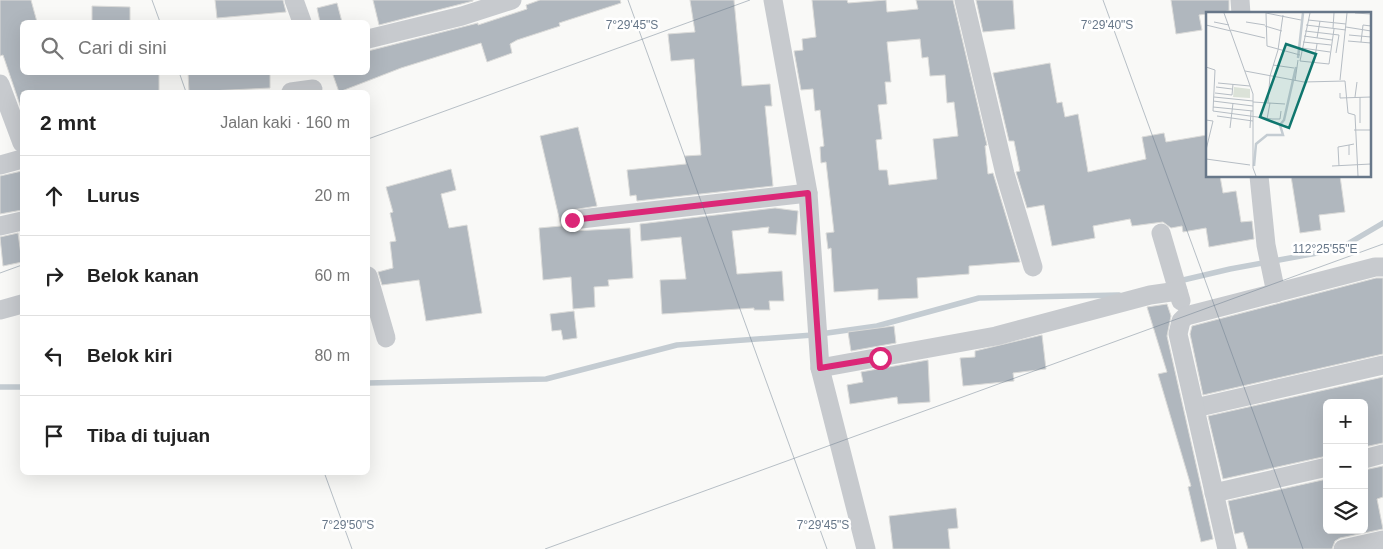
<!DOCTYPE html>
<html lang="id">
<head>
<meta charset="utf-8">
<style>
  :root { --surface:#fff; --page:#f2f2f2; --text:#222; --muted:#767676; --line:#e0e0e0 }
  body { margin:0; font-family:Helvetica,sans-serif; background:var(--page); color:var(--text) }
  .controls { position:absolute; right:15px; bottom:15px; display:grid; overflow:hidden; border-radius:8px; box-shadow:0 5px 20px #0002 }
  .controls button { width:45px; height:45px; display:grid; place-items:center; padding:0; border:0; border-bottom:1px solid var(--line); background:var(--surface); color:var(--text); font:25px sans-serif }
  .stop { position:absolute; width:15px; height:15px; margin:-11px; border:4px solid #db2777; border-radius:50%; background:#fff }
  .stop.end { background:#db2777; border-color:#fff; box-shadow:0 1px 5px #0008 }
  .list { margin:0; padding:0; list-style:none }
  h2 { display:flex; justify-content:space-between; align-items:center; height:65px; margin:0; padding:0 20px; font-size:21px }
  h2 small { font-size:16px; font-weight:400; color:var(--muted) }
  .list li { display:grid; grid-template-columns:32px 1fr auto; gap:15px; align-items:center; box-sizing:border-box; height:80px; padding:0 20px; border-top:1px solid var(--line) }
  .list b { display:block; font-size:19px; white-space:nowrap }
  .list em { font-size:16px; font-style:normal; color:var(--muted) }
  .icon { flex:none; width:28px; height:28px; fill:none; stroke:currentColor; stroke-width:2; stroke-linecap:round; stroke-linejoin:round }
  .map { position:relative; flex:none; width:1383px; height:549px; overflow:hidden }
  .search { position:absolute; background:var(--surface); box-shadow:0 5px 20px #0002; left:20px; top:20px; width:350px; height:55px; display:flex; align-items:center; gap:12px; box-sizing:border-box; padding:0 18px; border-radius:8px; color:var(--muted); font-size:19px }
  .panel { position:absolute; background:var(--surface); box-shadow:0 5px 20px #0002; left:20px; top:90px; width:350px; height:385px; border-radius:8px }
  .map>svg:first-child { display:block }
</style>
</head>
<body>
<div class="map">
<svg width="1383" height="549" viewBox="0 0 1383 549">
  <rect width="100%" height="100%" fill="#f9f9f7"/>
  <g fill="none" stroke-linecap="round" stroke-linejoin="round">
    <g stroke="#c4ccd2" stroke-width="5.5">
      <polyline points="1179,281 1230,269 1339,249 1383,223"/>
      <polyline points="368,383 546,379 677,345 813,335 877,326 979,298 1119,295"/>
      <polyline points="0,387 22,387"/>
    </g>
  </g>
  <g fill="#b0b7be" stroke="#dbdbd9" fill-rule="evenodd">
    <polygon points="0,0 31,0 37,22 22,22 22,72 159,72 159,92 22,92 21,108 3,55 0,56"/>
    <polygon points="215,0 283,0 286,12 217,18"/>
    <polygon points="373,0 473,0 473,1 379,25"/>
    <polygon points="540,0 620,0 621,3 559,23 560,26 517,40 510,44 512,53 487,62 481,43 401,68 339,92 332,72 368,72 368,51 478,23 478,25 527,9 526,5"/>
    <polygon points="690,0 734,0 742,86 770,84 772,106 765,106 773,186 637,201 636,195 630,196 627,170 686,164 685,156 701,155 694,59 671,61 668,34 695,32"/>
    <path d="M 812,0 L 847,0 L 848,3 L 886,0 L 887,12 L 918,9 L 916,0 L 953,0 L 987,145 L 985,146 L 988,174 L 993,173 L 1020,262 L 969,266 L 969,274 L 917,278 L 918,298 L 878,300 L 878,289 L 834,292 L 831,248 L 828,249 L 826,233 L 834,232 L 826,162 L 821,163 L 820,147 L 824,146 L 820,110 L 815,111 L 813,89 L 801,90 L 794,51 L 803,50 L 802,39 L 816,37 ZM 920,39 L 922,58 L 928,57 L 930,76 L 945,75 L 947,103 L 954,102 L 958,136 L 933,139 L 937,179 L 889,185 L 887,170 L 879,170 L 876,140 L 882,139 L 878,105 L 887,104 L 885,82 L 891,82 L 887,42 Z"/>
    <polygon points="976,0 1013,0 1015,29 983,32"/>
    <polygon points="1171,0 1229,0 1229,11 1199,15 1202,30 1176,34"/>
    <polygon points="337,3 342,22 320,22 317,8"/>
    <polygon points="92,6 130,7 130,22 92,22"/>
    <polygon points="1050,63 1057,103 1062,102 1065,117 1078,114 1088,172 1146,159 1142,137 1164,133 1166,142 1207,135 1207,176 1220,176 1223,193 1236,191 1241,222 1252,221 1254,239 1209,247 1206,228 1183,232 1182,226 1171,228 1163,222 1132,226 1130,219 1093,226 1095,238 1052,246 1044,205 1027,208 1016,172 1020,171 1014,141 1009,141 993,73"/>
    <polygon points="188,72 270,72 270,88 189,92"/>
    <polygon points="578,127 597,206 566,211 561,222 563,227 573,231 630,228 633,278 608,280 609,286 594,287 595,307 573,309 571,277 543,280 539,228 561,226 540,136"/>
    <polygon points="451,169 456,190 441,194 449,228 467,225 482,313 426,321 419,280 382,285 378,272 393,268 390,242 396,241 390,213 393,212 386,187"/>
    <polygon points="22,171 22,210 0,214 0,176"/>
    <polygon points="1291,176 1340,176 1345,212 1319,215 1321,230 1300,233"/>
    <polygon points="775,208 798,211 796,235 768,233 769,227 732,231 737,274 782,271 784,301 769,301 770,310 754,310 754,308 662,314 660,280 686,279 681,237 641,241 640,224"/>
    <polygon points="18,233 22,262 3,266 0,237"/>
    <polygon points="1376,278 1383,278 1383,354 1203,395 1190,334 1192,326"/>
    <polygon points="1167,304 1171,316 1167,336 1213,539 1201,542 1188,487 1191,486 1158,374 1167,372 1147,307"/>
    <polygon points="574,311 577,338 563,340 561,330 552,331 550,314"/>
    <polygon points="894,326 896,343 851,351 848,332"/>
    <polygon points="1042,335 1046,369 1013,373 1014,381 963,386 960,358 975,357 975,351"/>
    <polygon points="928,360 930,402 898,404 897,397 850,404 847,385 863,382 861,372"/>
    <polygon points="1383,377 1383,443 1364,447 1364,403 1327,403 1327,456 1223,479 1208,416"/>
    <polygon points="1383,466 1383,497 1377,499 1383,529 1340,538 1335,541 1332,549 1248,549 1243,532 1235,534 1228,501 1327,479 1327,530 1364,530 1364,470"/>
    <polygon points="956,508 958,528 948,529 950,549 893,549 889,516"/>
  </g>
  <g fill="none" stroke-linecap="round" stroke-linejoin="round">
    <g stroke="#c7cace" stroke-width="19">
      <polyline points="294,0 302,22"/>
      <polyline points="773,0 808,193 820,368 866,549"/>
      <polyline points="964,0 1005,174 1033,267"/>
      <polyline points="1240,0 1241,14"/>
      <polyline points="368,39 462,16 512,0"/>
      <polyline points="0,84 22,143"/>
      <polyline points="291,92 313,89"/>
      <polyline points="0,165 22,159"/>
      <polyline points="1259,176 1266,245 1276,293"/>
      <polyline points="572,220 808,193"/>
      <polyline points="0,226 22,221"/>
      <polyline points="1161,233 1181,301"/>
      <polyline points="368,276 386,338"/>
      <polyline points="0,310 22,304"/>
      <polyline points="820,368 996,336 1150,295 1178,291"/>
      <polyline points="1195,408 1383,365"/>
      <polyline points="1364,459 1383,454"/>
      <polyline points="1214,493 1327,467"/>
      <polyline points="1227,549 1178,334 1181,321 1186,316 1375,267 1383,267"/>
      <polyline points="1343,549 1383,540"/>
    </g>
  </g>
  <g fill="none" stroke-linecap="round" stroke-linejoin="round">
    <polyline stroke="#db2777" stroke-width="6" points="572,220 808,193 820,368 880,358"/>
  </g>
  <path fill="none" stroke="#677789" stroke-width="1" stroke-opacity="0.45" d="M 152,0 L 160,22M 628,0 L 827,549M 1103,0 L 1303,549M 179,72 L 186,92M 368,139 L 750,0M 0,273 L 22,265M 324,472 L 352,549M 545,549 L 1383,244"/>
  <g transform="translate(1206 12)">
    <rect width="165" height="165" fill="#f9f9f7"/>
    <path d="M 28,75 L 44,77 L 44,86 L 27,85 Z" fill="#dbe2d8"/>
    <path fill="none" stroke="#c4ccd2" stroke-width="2.5" d="M 92,46 L 97,1M 48,154 L 50,132 L 61,123 L 77,123 L 74,113 L 78,108 L 90,55"/>
    <path fill="none" stroke="#b6bdc4" stroke-width="1" d="M 18,1 L 47,82 L 47,156 L 50,164M 60,1 L 61,34 L 94,43M 60,1 L 95,8M 104,1 L 94,49 L 123,52 L 128,17M 149,1 L 165,2M 102,8 L 140,12M 8,10 L 23,13M 40,10 L 59,13M 0,13 L 25,19M 100,13 L 140,18M 59,14 L 76,19M 140,15 L 165,19M 127,16 L 128,1M 25,18 L 59,26M 99,19 L 133,23M 143,23 L 165,25M 98,24 L 126,28M 111,26 L 114,9M 142,29 L 165,31M 97,30 L 125,33M 155,30 L 157,13 L 165,14M 96,36 L 124,40M 72,38 L 77,3M 130,41 L 133,23M 108,51 L 111,32M 67,53 L 88,56M 0,55 L 9,58 L 7,99 L 66,107 L 74,107 L 75,99M 39,59 L 98,70 L 139,69 L 142,101 L 149,103 L 152,164M 134,68 L 141,1M 89,69 L 92,48M 12,71 L 44,74M 10,75 L 26,77M 9,81 L 26,83 L 27,72M 134,81 L 134,86 L 165,85M 8,85 L 47,89M 149,85 L 151,70M 7,89 L 47,94M 47,90 L 79,92M 62,90 L 64,64 L 72,38M 7,95 L 47,99M 11,104 L 47,109M 61,107 L 64,91M 0,108 L 7,109 L 0,138M 154,111 L 154,85M 24,116 L 27,91M 44,116 L 45,99M 148,118 L 165,118M 143,143 L 143,133 L 148,132M 0,147 L 44,153M 126,154 L 165,152M 133,154 L 132,135 L 143,133"/>
    <path fill="#0f766e" fill-opacity="0.15" stroke="#0f766e" stroke-width="2.5" d="M 80,32 L 110,42 L 83,116 L 54,105 Z"/>
    <rect width="165" height="165" fill="none" stroke="#677789" stroke-width="2.5"/>
  </g>
  <g font-size="12" text-anchor="middle" fill="#677789" stroke="#fff" stroke-width="5" stroke-linejoin="round" paint-order="stroke">
    <text x="632" y="29">7°29'45"S</text>
    <text x="1107" y="29">7°29'40"S</text>
    <text x="1325" y="253">112°25'55"E</text>
    <text x="348" y="529">7°29'50"S</text>
    <text x="823" y="529">7°29'45"S</text>
  </g>
</svg>
<div class="controls">
<button>+</button>
<button>−</button>
<button><svg class="icon" aria-label="layers" viewBox="0 0 24 24"><path d="M12 4l9 5-9 5-9-5zM3 14l9 5 9-5"/></svg></button>
</div>
<div class="stop" style="left:880px;top:358px"></div>
<div class="stop end" style="left:572px;top:220px"></div>
<div class="search"><svg class="icon" aria-label="search" viewBox="0 0 24 24"><circle cx="10" cy="10" r="6"/><path d="M15 15l6 6"/></svg>Cari di sini</div>
<section class="panel">
<h2>2 mnt<small>Jalan kaki · 160 m</small></h2>
<ul class="list">
<li><svg class="icon" aria-label="ahead" viewBox="0 0 24 24"><path d="M12 20V5M6 11l6-6 6 6"/></svg><div><b>Lurus</b></div><em>20 m</em></li>
<li><svg class="icon" aria-label="right" viewBox="0 0 24 24"><path d="M7 20v-9h11M14 6l5 5-5 5"/></svg><div><b>Belok kanan</b></div><em>60 m</em></li>
<li><svg class="icon" aria-label="left" viewBox="0 0 24 24"><path d="M17 20v-9H6M10 6l-5 5 5 5"/></svg><div><b>Belok kiri</b></div><em>80 m</em></li>
<li><svg class="icon" aria-label="arrive" viewBox="0 0 24 24"><path d="M6 21V4h12l-3 4 3 4H6"/></svg><div><b>Tiba di tujuan</b></div></li>
</ul>
</section>
</div>
</body>
</html>
